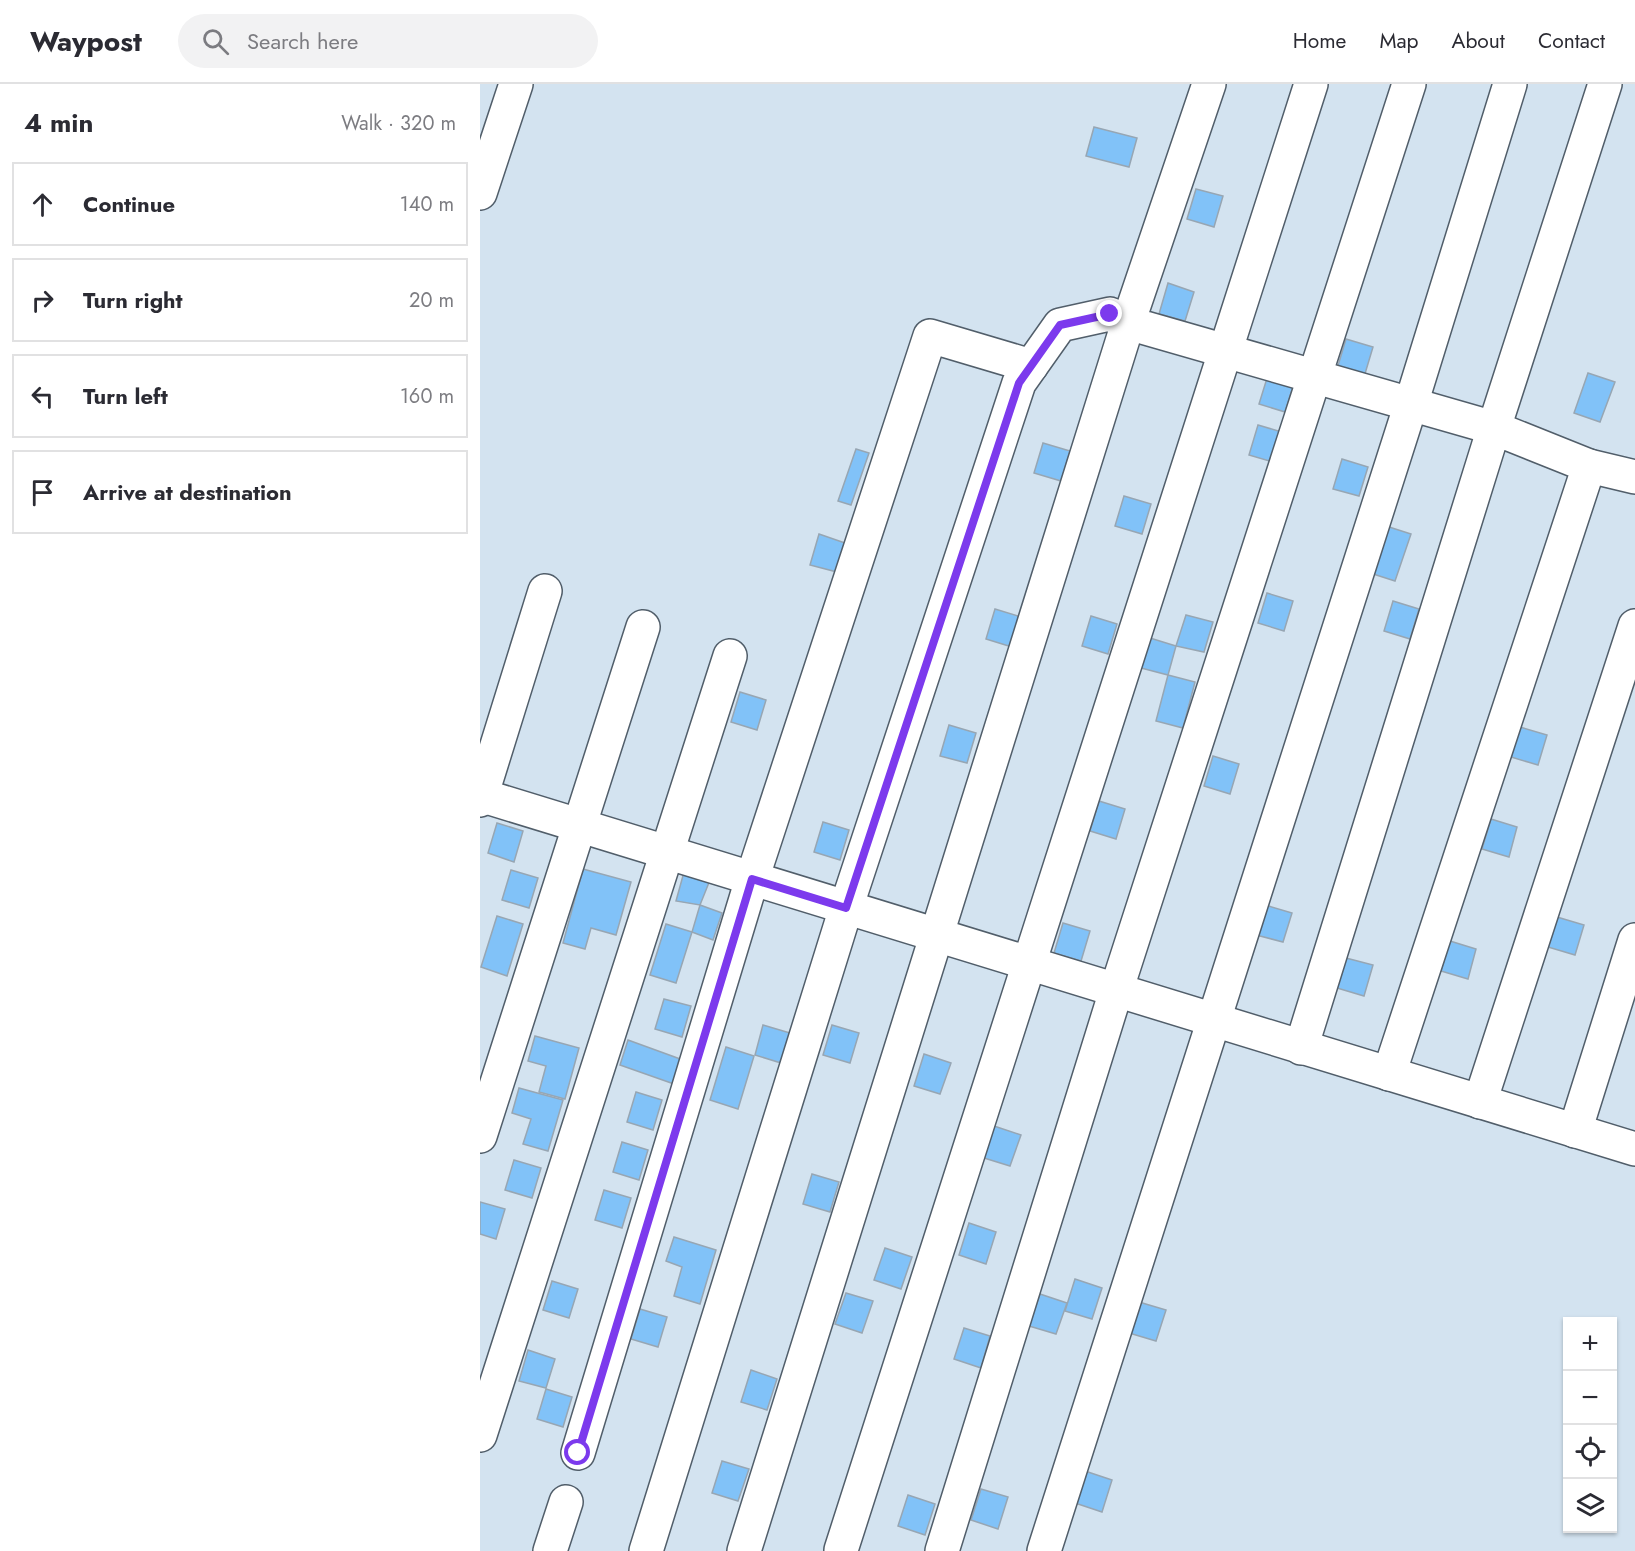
<!DOCTYPE html>
<html lang="en">
<head>
<meta charset="utf-8">
<style>
  :root { --surface:#fff; --page:#f2f2f3; --text:#2b2b33; --muted:#7c7c81; --line:#e1e1e2 }
  body { margin:0; font-family:Jost,sans-serif; background:var(--page); color:var(--text) }
  .controls { position:absolute; right:18px; bottom:18px; display:grid; overflow:hidden; border-radius:0px; box-shadow:0 2px 4px #0004 }
  .controls button { width:54px; height:54px; display:grid; place-items:center; padding:0; border:0; border-bottom:2px solid var(--line); background:var(--surface); color:var(--text); font:30px sans-serif }
  .stop { position:absolute; width:18px; height:18px; margin:-14px; border:4px solid #7c3aed; border-radius:50%; background:#fff }
  .stop.end { background:#7c3aed; border-color:#fff; box-shadow:0 2px 6px #0008 }
  .list { margin:0; padding:0; list-style:none }
  h2 { display:flex; justify-content:space-between; align-items:center; height:78px; margin:0; padding:0 24px; font-size:26px }
  h2 small { font-size:20px; font-weight:400; color:var(--muted) }
  .list li { display:grid; grid-template-columns:39px 1fr auto; gap:18px; align-items:center; box-sizing:border-box; height:84px; margin:0 12px 12px; padding:0 12px; border:2px solid var(--line); border-radius:0px }
  .list b { display:block; font-size:22px; white-space:nowrap }
  .list em { font-size:20px; font-style:normal; color:var(--muted) }
  .icon { flex:none; width:33px; height:33px; fill:none; stroke:currentColor; stroke-width:2; stroke-linecap:round; stroke-linejoin:round }
  .map { position:relative; flex:none; width:1155px; height:1467px; overflow:hidden }
  header { display:flex; align-items:center; gap:36px; box-sizing:border-box; height:84px; padding:0 30px; background:var(--surface); border-bottom:2px solid var(--line) }
  header strong { font-size:28px }
  nav { display:flex; gap:33px; margin-inline-start:auto; font-size:21px }
  .search { width:420px; height:54px; background:var(--page); display:flex; align-items:center; gap:15px; box-sizing:border-box; padding:0 21px; border-radius:33px; color:var(--muted); font-size:22px }
  main { display:flex }
  aside { flex:1; background:var(--surface) }
  .map>svg:first-child { display:block }
</style>
</head>
<body>
<header>
<strong>Waypost</strong>
<div class="search"><svg class="icon" aria-label="search" viewBox="0 0 24 24"><circle cx="10" cy="10" r="6"/><path d="M15 15l6 6"/></svg>Search here</div>
<nav><a>Home</a><a>Map</a><a>About</a><a>Contact</a></nav>
</header>
<main>
<aside>
<h2>4 min<small>Walk · 320 m</small></h2>
<ul class="list">
<li><svg class="icon" aria-label="ahead" viewBox="0 0 24 24"><path d="M12 20V5M6 11l6-6 6 6"/></svg><div><b>Continue</b></div><em>140 m</em></li>
<li><svg class="icon" aria-label="right" viewBox="0 0 24 24"><path d="M7 20v-9h11M14 6l5 5-5 5"/></svg><div><b>Turn right</b></div><em>20 m</em></li>
<li><svg class="icon" aria-label="left" viewBox="0 0 24 24"><path d="M17 20v-9H6M10 6l-5 5 5 5"/></svg><div><b>Turn left</b></div><em>160 m</em></li>
<li><svg class="icon" aria-label="arrive" viewBox="0 0 24 24"><path d="M6 21V4h12l-3 4 3 4H6"/></svg><div><b>Arrive at destination</b></div></li>
</ul>
</aside>
<div class="map">
<svg width="1155" height="1467" viewBox="0 0 1155 1467">
  <rect width="100%" height="100%" fill="#d3e3f0"/>
  <g fill="#81c2f8" stroke="#97a6b3" stroke-width="1.5">
    <polygon points="614,43 657,54 649,83 606,72"/>
    <polygon points="716,105 743,112 734,143 707,135"/>
    <polygon points="688,199 714,208 705,237 679,230"/>
    <polygon points="866,255 893,263 884,293 857,285"/>
    <polygon points="1108,289 1135,298 1120,338 1094,329"/>
    <polygon points="788,291 814,299 805,328 779,320"/>
    <polygon points="778,341 805,349 796,379 769,371"/>
    <polygon points="563,359 590,367 581,397 554,389"/>
    <polygon points="376,365 389,369 371,421 358,417"/>
    <polygon points="862,375 888,383 879,412 853,405"/>
    <polygon points="644,412 671,420 662,450 635,442"/>
    <polygon points="906,442 931,450 915,497 890,489"/>
    <polygon points="339,450 365,459 357,488 330,481"/>
    <polygon points="787,509 813,517 804,547 778,539"/>
    <polygon points="913,517 939,525 930,555 904,547"/>
    <polygon points="515,525 541,533 532,563 506,555"/>
    <polygon points="706,531 733,538 724,568 696,562"/>
    <polygon points="611,532 637,540 628,570 602,562"/>
    <polygon points="670,554 696,562 688,591 661,584"/>
    <polygon points="688,591 715,598 703,644 676,637"/>
    <polygon points="260,608 286,616 277,646 251,638"/>
    <polygon points="469,641 496,649 487,679 460,672"/>
    <polygon points="1040,643 1067,651 1058,681 1031,673"/>
    <polygon points="733,672 759,680 750,710 724,702"/>
    <polygon points="619,717 645,725 636,755 610,747"/>
    <polygon points="1011,735 1037,743 1029,773 1002,765"/>
    <polygon points="343,738 369,746 360,776 334,768"/>
    <polygon points="17,739 43,747 34,778 8,769"/>
    <polygon points="103,785 151,798 136,851 111,844 105,865 83,859"/>
    <polygon points="31,786 58,794 49,824 22,816"/>
    <polygon points="204,788 230,796 220,821 196,817"/>
    <polygon points="220,821 242,829 233,856 212,848"/>
    <polygon points="785,821 812,829 803,858 776,851"/>
    <polygon points="17,832 43,840 27,892 1,883"/>
    <polygon points="1077,833 1104,841 1095,871 1068,863"/>
    <polygon points="583,839 610,847 601,877 574,869"/>
    <polygon points="186,840 212,848 196,899 170,891"/>
    <polygon points="970,857 996,865 988,895 961,887"/>
    <polygon points="866,874 893,881 884,912 857,904"/>
    <polygon points="184,915 211,922 202,953 175,945"/>
    <polygon points="283,941 310,949 301,979 275,971"/>
    <polygon points="352,941 379,949 370,979 343,971"/>
    <polygon points="55,952 99,964 85,1015 59,1008 66,982 48,977"/>
    <polygon points="148,956 203,976 194,1000 140,981"/>
    <polygon points="246,963 274,972 258,1025 230,1016"/>
    <polygon points="444,970 471,979 460,1010 434,1002"/>
    <polygon points="39,1004 83,1016 68,1067 43,1060 51,1035 32,1029"/>
    <polygon points="156,1008 182,1016 173,1046 147,1038"/>
    <polygon points="514,1042 541,1051 530,1082 504,1074"/>
    <polygon points="142,1058 168,1066 159,1096 133,1088"/>
    <polygon points="34,1076 61,1084 52,1114 25,1106"/>
    <polygon points="332,1090 359,1098 350,1128 323,1120"/>
    <polygon points="124,1106 151,1114 142,1144 115,1136"/>
    <polygon points="0,1118 25,1125 16,1155 0,1150"/>
    <polygon points="489,1139 516,1148 506,1180 479,1171"/>
    <polygon points="194,1153 236,1166 220,1220 194,1212 202,1183 186,1177"/>
    <polygon points="405,1164 432,1173 421,1205 394,1196"/>
    <polygon points="595,1195 622,1204 612,1235 585,1227"/>
    <polygon points="72,1197 98,1205 89,1234 63,1226"/>
    <polygon points="366,1209 393,1217 382,1249 355,1240"/>
    <polygon points="560,1210 587,1219 576,1250 549,1242"/>
    <polygon points="659,1218 686,1226 676,1257 649,1249"/>
    <polygon points="160,1225 187,1233 178,1263 151,1255"/>
    <polygon points="484,1244 510,1252 501,1284 474,1275"/>
    <polygon points="48,1266 75,1275 66,1304 39,1297"/>
    <polygon points="271,1286 297,1295 287,1326 261,1318"/>
    <polygon points="66,1305 92,1313 83,1343 57,1335"/>
    <polygon points="242,1377 269,1385 258,1417 232,1409"/>
    <polygon points="605,1387 632,1396 622,1428 595,1419"/>
    <polygon points="501,1405 528,1413 518,1445 491,1436"/>
    <polygon points="428,1411 455,1420 445,1451 418,1442"/>
  </g>
  <g fill="none" stroke-linecap="round" stroke-linejoin="round">
    <defs>
      <g id="minor">
        <polyline points="729,0 648,239 1014,344 1125,0"/>
        <polyline points="0,109 36,0"/>
        <polyline points="1109,382 1155,393"/>
        <polyline points="0,711 1155,1065"/>
        <polyline points="0,716 65,507"/>
        <polyline points="821,964 1014,344 1109,382 909,990"/>
        <polyline points="1000,1018 1155,542"/>
        <polyline points="1095,1047 1155,856"/>
        <polyline points="0,1052 163,543"/>
        <polyline points="0,1351 250,572"/>
        <polyline points="98,1369 272,795 450,252 551,282"/>
        <polyline points="361,1466 831,0"/>
        <polyline points="70,1467 86,1418"/>
        <polyline points="166,1467 366,824 539,299 580,241 630,230 648,239 264,1467"/>
        <polyline points="462,1467 636,907 929,0"/>
        <polyline points="564,1467 931,320 1030,0"/>
      </g>
    </defs>
    <use href="#minor" stroke="#515e6a" stroke-width="36"/>
    <use href="#minor" stroke="#fff" stroke-width="33"/>
  </g>
  <g fill="none" stroke-linecap="round" stroke-linejoin="round">
    <polyline stroke="#7c3aed" stroke-width="8" points="98,1369 272,795 366,824 539,299 580,241 630,230"/>
  </g>
</svg>
<div class="controls">
<button>+</button>
<button>−</button>
<button><svg class="icon" aria-label="locate" viewBox="0 0 24 24"><circle cx="12" cy="12" r="6"/><path d="M12 2v4M12 18v4M2 12h4M18 12h4"/></svg></button>
<button><svg class="icon" aria-label="layers" viewBox="0 0 24 24"><path d="M12 4l9 5-9 5-9-5zM3 14l9 5 9-5"/></svg></button>
</div>
<div class="stop" style="left:98px;top:1369px"></div>
<div class="stop end" style="left:630px;top:230px"></div>
</div>
</main>
</body>
</html>
